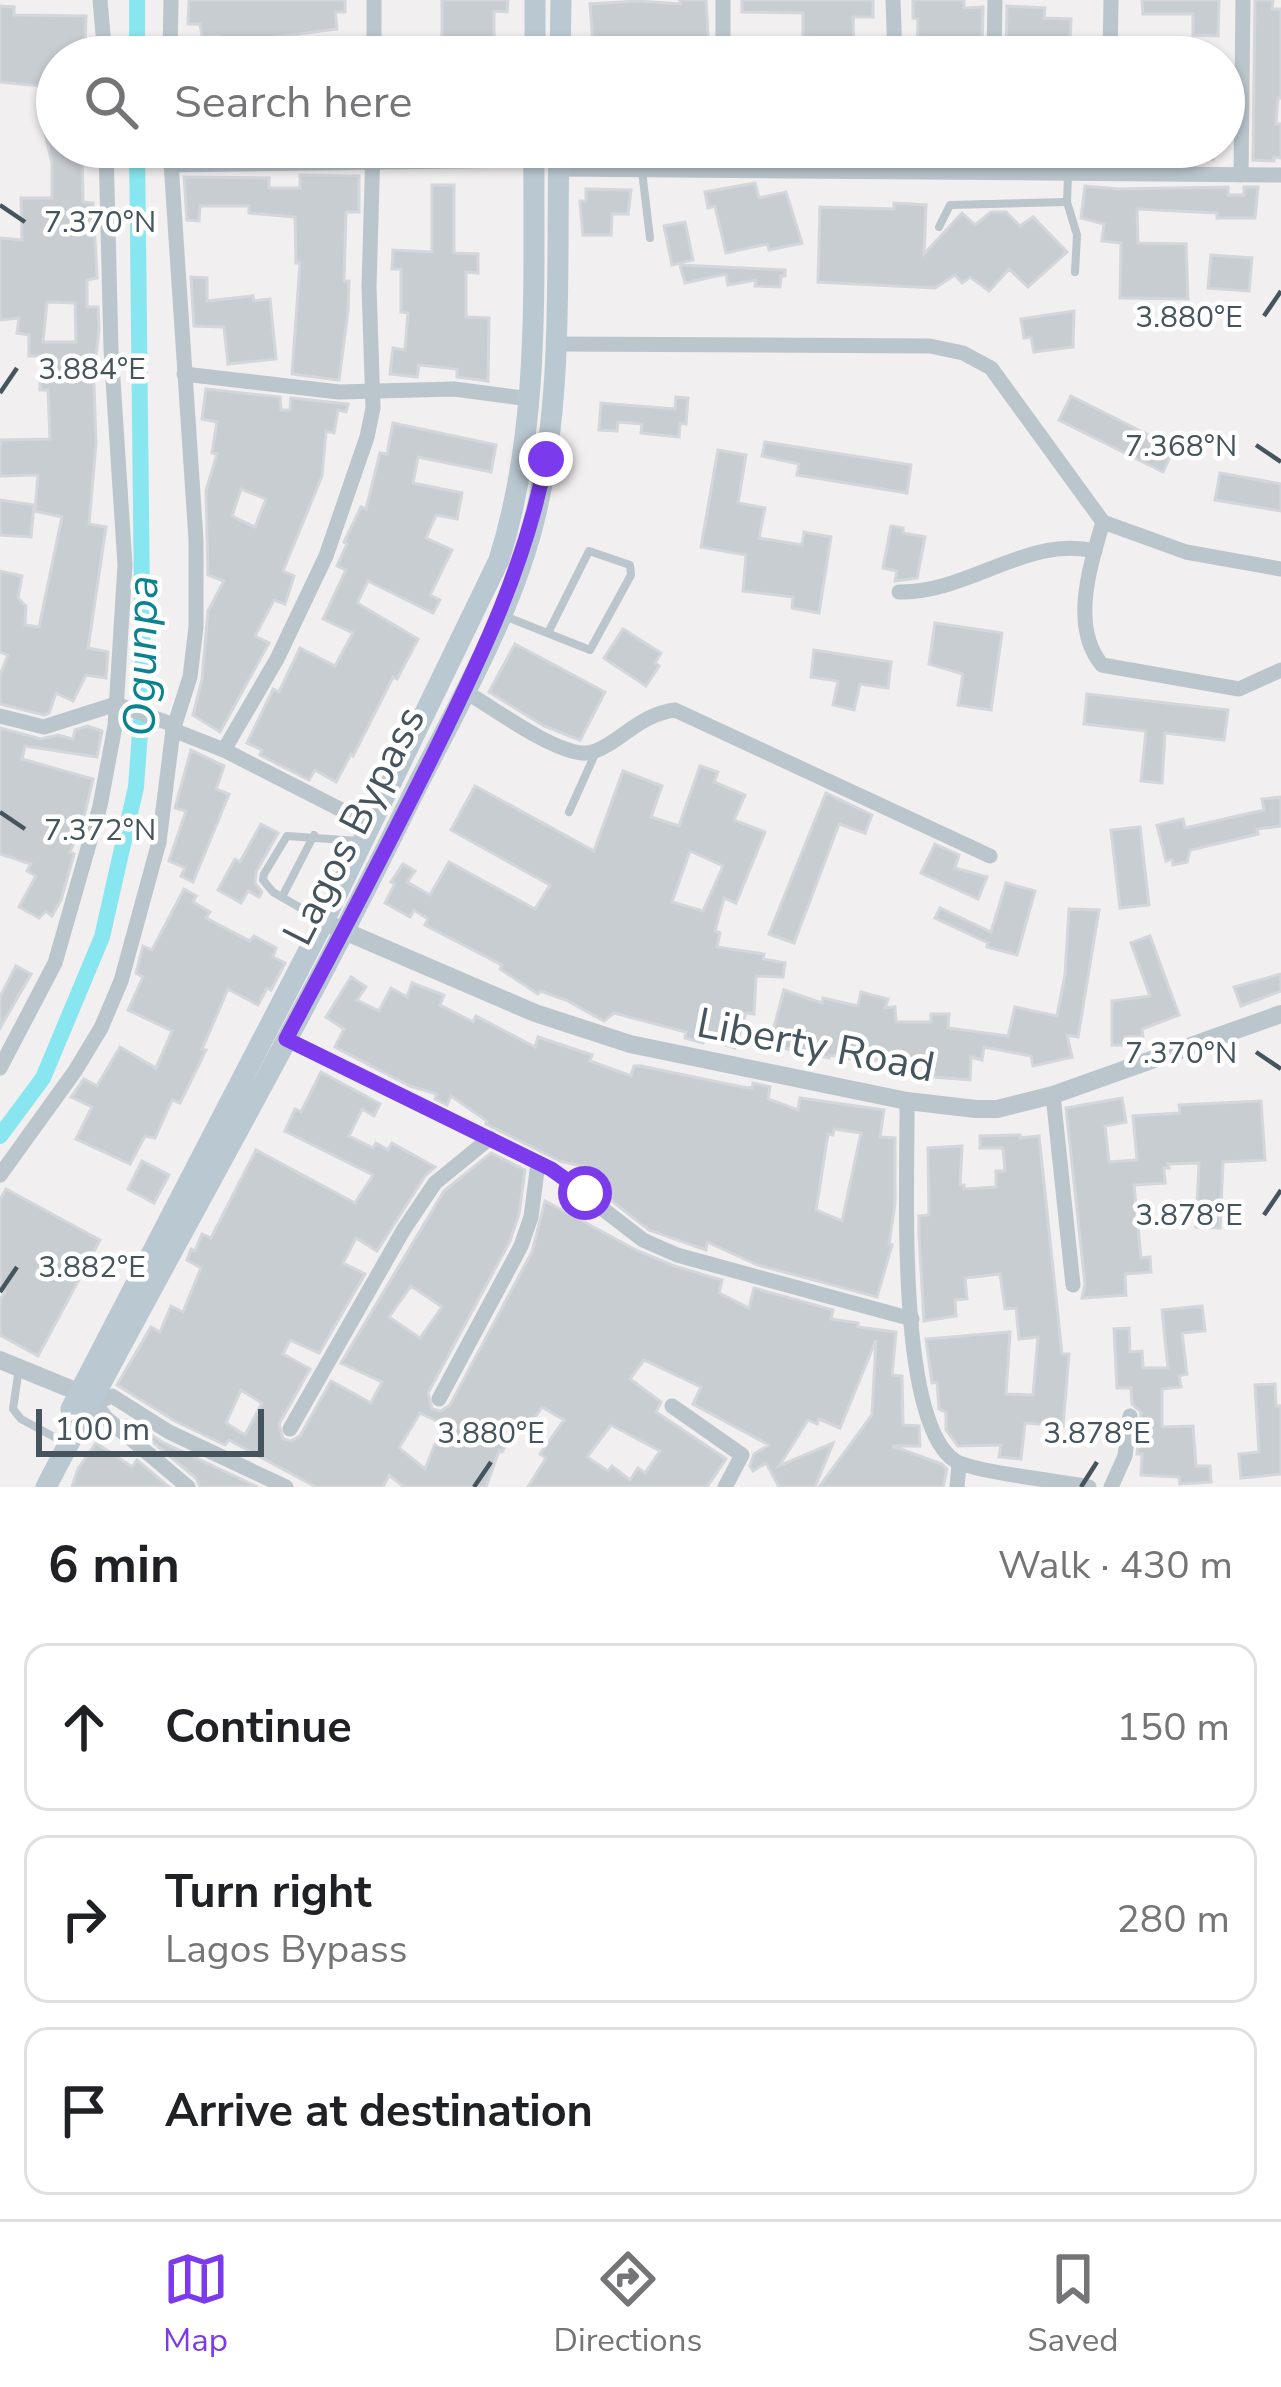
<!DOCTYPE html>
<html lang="en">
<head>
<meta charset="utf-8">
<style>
  :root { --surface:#fff; --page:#f2f2f2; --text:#202124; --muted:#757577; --line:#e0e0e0; --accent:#7c3aed }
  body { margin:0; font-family:"Nunito Sans",sans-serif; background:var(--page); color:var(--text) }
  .scale { position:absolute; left:36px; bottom:30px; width:228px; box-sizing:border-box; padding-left:12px; border:6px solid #46555d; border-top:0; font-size:33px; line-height:42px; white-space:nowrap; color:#46555d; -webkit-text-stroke:9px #fff; paint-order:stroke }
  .stop { position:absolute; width:36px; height:36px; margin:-27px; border:9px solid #7c3aed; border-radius:50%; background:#fff }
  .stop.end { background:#7c3aed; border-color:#fff; box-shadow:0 3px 12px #0008 }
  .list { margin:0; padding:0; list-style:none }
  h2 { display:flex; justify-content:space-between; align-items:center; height:156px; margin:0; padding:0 48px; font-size:51px }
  h2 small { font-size:39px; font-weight:400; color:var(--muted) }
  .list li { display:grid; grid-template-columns:78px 1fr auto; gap:36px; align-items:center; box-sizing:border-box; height:168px; margin:0 24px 24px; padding:0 24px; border:3px solid var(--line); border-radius:24px }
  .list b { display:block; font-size:45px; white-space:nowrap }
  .list p { margin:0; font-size:39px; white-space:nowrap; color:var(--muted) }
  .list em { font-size:39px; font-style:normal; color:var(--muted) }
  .icon { flex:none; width:66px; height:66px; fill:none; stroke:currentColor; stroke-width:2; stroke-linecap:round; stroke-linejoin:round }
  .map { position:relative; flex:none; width:1281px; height:1487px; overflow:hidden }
  .search { position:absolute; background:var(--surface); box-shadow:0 3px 9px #0004; left:36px; right:36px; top:36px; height:132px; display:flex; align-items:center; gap:30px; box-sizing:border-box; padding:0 42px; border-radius:66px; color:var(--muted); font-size:45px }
  .sheet { height:732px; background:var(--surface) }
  nav { display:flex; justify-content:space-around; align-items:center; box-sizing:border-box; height:168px; border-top:3px solid var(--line); background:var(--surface); font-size:33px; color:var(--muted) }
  nav a { display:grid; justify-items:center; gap:6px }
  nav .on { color:var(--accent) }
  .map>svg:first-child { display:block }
</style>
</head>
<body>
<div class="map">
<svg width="1281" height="1487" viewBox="0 0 1281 1487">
  <rect width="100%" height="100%" fill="#f1efef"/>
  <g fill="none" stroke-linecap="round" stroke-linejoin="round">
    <g stroke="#87e6ef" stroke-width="16">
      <polyline points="137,0 137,57"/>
      <polyline points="0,1136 43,1078 102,937 136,787 143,692 137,147"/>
    </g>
  </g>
  <g fill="#c8cdd2" stroke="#d3d6db" stroke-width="3" fill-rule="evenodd">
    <polygon points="189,0 345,0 345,12 335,12 337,29 267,38 267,46 218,46 218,36 202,37 200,24 188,24"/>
    <polygon points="442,0 508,0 507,12 494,11 494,41 442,41"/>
    <polygon points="680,0 706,0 709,52 598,57 598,44 593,44 590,4 638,1 680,4"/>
    <polygon points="742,0 873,0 873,17 853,17 854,57 803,57 803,13 742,12"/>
    <polygon points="913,0 964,0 964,8 983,7 982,51 917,57 918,19 913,18"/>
    <polygon points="1142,0 1219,0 1218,36 1193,35 1193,14 1143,14"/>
    <polygon points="1255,0 1273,0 1272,9 1281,9 1281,98 1278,98 1276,124 1281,124 1281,158 1274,157 1274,161 1253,160"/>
    <path d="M 0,6 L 14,7 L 14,15 L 86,16 L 85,57 L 57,57 L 57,147 L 82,147 L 83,202 L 93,203 L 97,278 L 87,280 L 87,307 L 98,307 L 99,329 L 96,356 L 93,356 L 96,443 L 89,524 L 106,527 L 88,648 L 108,652 L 106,678 L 86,675 L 73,701 L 56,693 L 49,713 L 44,715 L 0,704 L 0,675 L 8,655 L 0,652 L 0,571 L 22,576 L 18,598 L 26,606 L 25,625 L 39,627 L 62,517 L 35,511 L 38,475 L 0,476 L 0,440 L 50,439 L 48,390 L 40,390 L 41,356 L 29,356 L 29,335 L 17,333 L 19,318 L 0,320 L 0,238 L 22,240 L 21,198 L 52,198 L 52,163 L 42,120 L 40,86 L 0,82 ZM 47,302 L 75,303 L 76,342 L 43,342 Z"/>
    <polygon points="1007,6 1045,8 1044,18 1071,19 1070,50 1043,49 1043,55 1006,52"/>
    <polygon points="1140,147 1212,147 1213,159 1140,160"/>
    <polygon points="300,175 359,176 359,212 346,212 344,281 349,281 348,311 339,380 292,374 300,263 296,263 295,217 249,213 249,206 200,206 199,221 187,220 184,177 269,178 269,188 300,188"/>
    <polygon points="755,183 759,198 786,192 802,243 769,250 767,244 726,253 715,206 708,208 705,192"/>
    <polygon points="432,185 454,185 454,253 478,254 478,273 466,272 466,317 489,318 488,381 457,377 457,369 419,365 417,377 390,374 393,348 405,350 408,313 401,312 401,269 392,269 393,250 432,252"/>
    <polygon points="1085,186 1118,189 1228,187 1228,195 1244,195 1244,187 1258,187 1255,218 1217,218 1217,213 1137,209 1138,243 1186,244 1188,299 1120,298 1121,243 1102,241 1104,224 1081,218"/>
    <polygon points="586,189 631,190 628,214 612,214 611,235 583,235 580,201 586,201"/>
    <polygon points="894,203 926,205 924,254 962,213 975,225 991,212 1006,212 1020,226 1033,217 1067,252 1028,287 1009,269 989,291 970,277 962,283 955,275 935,288 818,282 820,207 894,209"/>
    <polygon points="685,222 693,260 672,265 664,226"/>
    <polygon points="1211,255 1252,258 1249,291 1208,288"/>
    <polygon points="680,265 785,270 785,276 781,276 780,287 755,286 756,280 728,285 726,274 685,283"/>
    <polygon points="191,277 207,278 207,301 253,296 254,301 270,299 276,359 228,364 224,327 194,326"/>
    <polygon points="1074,311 1073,347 1034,352 1031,337 1024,338 1021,319"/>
    <path d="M 206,389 L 280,397 L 281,410 L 290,410 L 291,398 L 348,404 L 346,412 L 338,410 L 334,433 L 326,431 L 322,476 L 283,571 L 294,576 L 285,604 L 274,600 L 255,636 L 269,643 L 220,732 L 193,715 L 202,679 L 208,611 L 224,581 L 208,575 L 206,491 L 217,454 L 212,453 L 217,422 L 202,419 ZM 241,489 L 266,499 L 255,527 L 232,516 Z"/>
    <polygon points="1071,396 1174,448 1163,472 1059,420"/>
    <polygon points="676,397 688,398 686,424 680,423 679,437 641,433 642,424 618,422 617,431 599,430 601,403 675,409"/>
    <polygon points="393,423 496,445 491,472 418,457 413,483 462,493 457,519 436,515 426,538 452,550 430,595 440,600 433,613 368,581 357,603 418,639 397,679 393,677 353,756 351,754 336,782 315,770 309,780 260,755 262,750 247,743 271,694 273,689 279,692 300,648 335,666 353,633 323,619 346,570 337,566 347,544 344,542 361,507 366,509 380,453 387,454"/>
    <polygon points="765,442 911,465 907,493 797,475 799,464 762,456"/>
    <polygon points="718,450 746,455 738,503 765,508 759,538 802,545 804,532 831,537 819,613 792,608 793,597 743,591 746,555 701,547"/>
    <polygon points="1220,473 1281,484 1281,511 1215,500"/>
    <polygon points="0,500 34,505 31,537 0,535"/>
    <polygon points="891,526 903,528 903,533 925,537 917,578 895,581 897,571 883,568"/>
    <polygon points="935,623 1002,633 991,710 958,705 963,674 929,664"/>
    <polygon points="623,629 661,653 655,663 659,666 646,686 604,658"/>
    <polygon points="515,644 605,692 580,740 544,726 489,692"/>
    <polygon points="814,650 891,662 888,688 860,684 854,710 833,705 838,681 811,677"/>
    <polygon points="1087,694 1228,710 1224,740 1165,733 1162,783 1141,781 1146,731 1084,724"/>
    <polygon points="87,726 102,731 97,757 25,746 22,759 93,779 83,821 70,852 74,854 61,900 52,916 46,911 39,918 19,907 36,876 27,871 31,864 0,854 0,728 41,739 58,735 73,739 75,730"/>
    <polygon points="191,750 224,766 216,789 229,794 193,882 181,876 185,868 169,861 186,811 175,808"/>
    <path d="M 700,766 L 718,772 L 714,782 L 745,795 L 734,820 L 765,832 L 736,903 L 724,898 L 715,931 L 720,933 L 717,947 L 764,954 L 763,959 L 785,963 L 783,977 L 756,976 L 754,1014 L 746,1013 L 735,1048 L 705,1038 L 703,1043 L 685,1038 L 686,1032 L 614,1013 L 604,1021 L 566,1000 L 540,991 L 538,994 L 500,969 L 502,965 L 425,925 L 428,919 L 414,910 L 410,917 L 385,903 L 395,884 L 391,882 L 403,864 L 415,871 L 407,882 L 430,895 L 449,862 L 535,909 L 550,885 L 451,830 L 475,786 L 594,851 L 623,771 L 662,786 L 651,817 L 679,826 ZM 690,851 L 723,866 L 703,911 L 672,902 Z"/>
    <polygon points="826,793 872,815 865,833 839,824 794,943 769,934"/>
    <polygon points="1281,797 1281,826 1257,829 1258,834 1190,850 1187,862 1173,865 1172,859 1166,861 1157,825 1183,819 1185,828 1264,810 1262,799"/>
    <polygon points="261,824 278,833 256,872 255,883 262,892 259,897 248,891 241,903 218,890 235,859 240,862"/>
    <polygon points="1140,827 1149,905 1120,908 1111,830"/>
    <polygon points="935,844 959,855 955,868 987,877 978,899 921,873"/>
    <polygon points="1006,883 1035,891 1017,955 987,947 988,943 935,918 940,908 991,932"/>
    <polygon points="184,889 196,896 193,902 210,912 206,918 250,941 254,936 276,948 273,957 285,963 271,990 267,988 258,1005 228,989 202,1049 206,1050 180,1103 172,1100 155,1138 145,1136 130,1164 76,1139 92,1107 71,1097 84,1079 97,1086 120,1047 156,1068 172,1031 128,1010 143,977 136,973 143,946 152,950"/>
    <polygon points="1069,909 1099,910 1078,1037 1067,1035 1072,1057 1033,1066 1031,1056 984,1047 982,1060 971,1057 970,1080 934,1077 933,1060 859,1060 829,1055 829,1058 769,1045 784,990 822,1003 823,998 858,1006 861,992 888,999 885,1008 895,1007 896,1022 931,1022 931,1014 949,1014 948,1028 1008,1036 1015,1007 1057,1016 1065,975"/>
    <polygon points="1150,936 1179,1015 1142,1029 1143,1036 1125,1037 1125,1045 1112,1045 1112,1001 1150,996 1131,943"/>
    <polygon points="16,966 31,974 0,1028 0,997"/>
    <polygon points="1281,974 1281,991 1241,1006 1234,987"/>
    <path d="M 351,977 L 366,987 L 357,1000 L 379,1011 L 391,988 L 407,997 L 412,983 L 444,995 L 440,1005 L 473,1022 L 476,1016 L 535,1047 L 538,1037 L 592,1055 L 590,1061 L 631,1076 L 634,1066 L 641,1066 L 742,1087 L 752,1088 L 753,1083 L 770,1087 L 768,1099 L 798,1110 L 800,1098 L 884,1110 L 880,1137 L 895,1138 L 895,1204 L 889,1244 L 892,1245 L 877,1297 L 758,1265 L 707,1242 L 706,1250 L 649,1230 L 577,1174 L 582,1166 L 560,1161 L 486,1124 L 487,1121 L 451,1096 L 447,1105 L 435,1099 L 437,1094 L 410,1086 L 335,1047 L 344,1029 L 326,1017 ZM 834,1129 L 861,1133 L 842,1221 L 816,1210 L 828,1134 L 833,1135 Z"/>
    <path d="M 321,1072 L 380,1104 L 374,1116 L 362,1109 L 349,1136 L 373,1148 L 376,1143 L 388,1150 L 392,1143 L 435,1167 L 425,1176 L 377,1251 L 356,1238 L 343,1263 L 365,1274 L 319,1353 L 290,1340 L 283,1354 L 310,1369 L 279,1424 L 283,1439 L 291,1441 L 300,1436 L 331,1381 L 371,1403 L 382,1382 L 341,1363 L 444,1191 L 491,1153 L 525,1170 L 519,1214 L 510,1241 L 428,1393 L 432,1409 L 441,1411 L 450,1405 L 532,1252 L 545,1201 L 638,1251 L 674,1266 L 722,1280 L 719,1293 L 749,1308 L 754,1288 L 833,1310 L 831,1319 L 858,1323 L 858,1327 L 896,1332 L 892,1375 L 902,1376 L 903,1425 L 919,1426 L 920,1446 L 892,1446 L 942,1464 L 947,1469 L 943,1487 L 819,1487 L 872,1415 L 876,1340 L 840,1428 L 819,1419 L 817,1424 L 808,1420 L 779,1466 L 833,1443 L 815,1487 L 779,1487 L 766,1463 L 753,1471 L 750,1466 L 754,1454 L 769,1445 L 693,1404 L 701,1387 L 644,1360 L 630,1379 L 661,1402 L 656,1412 L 726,1459 L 707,1487 L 528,1487 L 546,1458 L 540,1454 L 564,1420 L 542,1407 L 528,1428 L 520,1422 L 502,1452 L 499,1451 L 486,1487 L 404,1487 L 389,1475 L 383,1487 L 316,1487 L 229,1440 L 225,1445 L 175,1421 L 117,1385 L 151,1327 L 160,1332 L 171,1306 L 183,1312 L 201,1268 L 187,1260 L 191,1249 L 195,1251 L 202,1234 L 211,1238 L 256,1150 L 355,1203 L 373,1175 L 285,1131 L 295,1109 L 301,1112 ZM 411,1286 L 442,1307 L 420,1338 L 389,1317 ZM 241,1390 L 262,1403 L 245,1435 L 226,1423 ZM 420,1413 L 443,1424 L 425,1469 L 399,1448 ZM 611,1425 L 660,1451 L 645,1473 L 638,1468 L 630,1480 L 612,1466 L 608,1471 L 587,1457 Z"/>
    <polygon points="1122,1098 1126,1122 1105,1126 1109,1162 1137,1160 1133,1116 1180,1113 1179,1105 1261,1101 1265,1160 1223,1162 1220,1228 1196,1227 1199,1163 1168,1164 1169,1168 1164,1168 1165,1183 1134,1185 1141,1258 1150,1257 1151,1272 1125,1274 1126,1295 1082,1298 1085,1284 1066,1108"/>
    <polygon points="1020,1135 1020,1138 1039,1136 1062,1354 1069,1354 1063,1426 1025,1423 1021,1459 999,1457 1001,1445 958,1446 946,1430 946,1412 939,1409 937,1382 932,1383 926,1339 1010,1332 1006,1394 1033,1395 1038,1337 1019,1339 1016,1308 1005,1309 1000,1274 965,1278 967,1299 955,1300 956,1316 924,1321 919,1235 919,1216 929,1215 928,1148 962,1146 960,1185 964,1185 964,1189 996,1187 996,1171 1005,1171 1003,1148 980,1148 980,1136"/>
    <polygon points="142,1161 169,1175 154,1203 128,1189"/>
    <polygon points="6,1189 100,1240 38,1356 0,1335 0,1300 5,1292 0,1289 0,1200"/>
    <polygon points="1202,1306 1205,1331 1182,1333 1187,1374 1179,1376 1181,1387 1162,1389 1162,1427 1193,1426 1196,1466 1210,1466 1211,1482 1180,1484 1179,1477 1141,1475 1142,1454 1137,1454 1141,1412 1132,1404 1131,1388 1117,1388 1114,1329 1129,1328 1130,1352 1142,1351 1143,1368 1168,1368 1162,1310"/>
    <polygon points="1275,1384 1276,1406 1281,1406 1281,1474 1241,1478 1239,1454 1259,1452 1255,1385"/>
    <polygon points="125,1419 164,1443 258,1487 200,1487 196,1478"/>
    <polygon points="96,1443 132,1467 137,1460 169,1487 72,1487 78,1469"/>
  </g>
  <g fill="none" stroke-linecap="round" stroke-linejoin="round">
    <g stroke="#bac5cc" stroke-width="8">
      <polyline points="642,171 650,238"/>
      <polyline points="1068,175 1067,202 1077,235 1075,272"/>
      <polyline points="939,227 950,205 1067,202"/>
      <polyline points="507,617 590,650 631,575 630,565 589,551 548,633"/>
      <polyline points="569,812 595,754"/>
      <polyline points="282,897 314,835"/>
      <polyline points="323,921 273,892 263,880 264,874 287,836 358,841"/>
      <polyline points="19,1368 13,1409 21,1419 56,1438"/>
    </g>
    <g stroke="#bac5cc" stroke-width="15">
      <polyline points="100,0 105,57"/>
      <polyline points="893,0 895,57"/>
      <polyline points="170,57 171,0"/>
      <polyline points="374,57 374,0"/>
      <polyline points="723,57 723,0"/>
      <polyline points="994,57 995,0"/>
      <polyline points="1110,57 1111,0"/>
      <polyline points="898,147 898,170"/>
      <polyline points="170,165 534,160"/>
      <polyline points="558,169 1281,175"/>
      <polyline points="723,170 723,147"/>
      <polyline points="993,172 993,147"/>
      <polyline points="1110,172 1110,147"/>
      <polyline points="1241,175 1243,0"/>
      <polyline points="557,344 930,346 963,353 991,368 1103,522 1186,552 1281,569"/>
      <polyline points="184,374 339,392 454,389 530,399"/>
      <path d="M 1103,522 C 1090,566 1070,627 1102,665 L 1239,689 L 1281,670"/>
      <path d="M 899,592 C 969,593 1028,535 1095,551"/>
      <path d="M 464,691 C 494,708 549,750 582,753 C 591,754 601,749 609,744 C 631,730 648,713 675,710 L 990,856"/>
      <polyline points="0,716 44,727 116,704 174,725 173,730 224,750 371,825"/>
      <polyline points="224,750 277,659 326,556 367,437 373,408 369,287 373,147"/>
      <polyline points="286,1039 551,1169 643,1240 677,1255 912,1319"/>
      <polyline points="0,1068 55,963 100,806 115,726 125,565 111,349 106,147"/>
      <polyline points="1053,1095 1073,1285"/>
      <path d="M 907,1101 C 908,1174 895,1418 954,1460 C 971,1472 1062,1481 1089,1487"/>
      <polyline points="0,1175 75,1071 101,1028 121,981 159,842 173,730 190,677 196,627 196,540 170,147"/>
      <polyline points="92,1399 106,1418 188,1487"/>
      <polyline points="439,1399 521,1246 531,1217 538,1163"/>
      <polyline points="96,1403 112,1396 169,1432 286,1487"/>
      <polyline points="672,1406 742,1455 725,1487"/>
      <polyline points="290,1429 404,1229 435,1183 490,1138"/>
      <polyline points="957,1487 959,1465"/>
      <polyline points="1111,1487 1125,1456 1130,1416"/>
    </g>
    <g stroke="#bac5cc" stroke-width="18">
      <polyline points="335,927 535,1013 630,1044 907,1101 976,1109 997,1109 1053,1095 1281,1014"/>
      <polyline points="0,1360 88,1396"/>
    </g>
    <g stroke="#bac8d1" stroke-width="21">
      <polyline points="535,57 535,0"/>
      <polyline points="560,57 561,0"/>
      <path d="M 71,1409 L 324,921 L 499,560 C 541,426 533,286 534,147"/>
      <path d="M 46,1487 C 166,1256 297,1032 411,798 C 456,708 511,616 535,517 C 564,396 556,270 559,147"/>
    </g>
  </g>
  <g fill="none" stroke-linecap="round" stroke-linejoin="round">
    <path stroke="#7c3aed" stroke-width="15" d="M 546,459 C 526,564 482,655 435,751 C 387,848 337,943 286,1039 L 551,1169 L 585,1193"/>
  </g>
  <path fill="none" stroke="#46555d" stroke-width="4.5" d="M 0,205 L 25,222M 1264,316 L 1281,291M 0,393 L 17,368M 1256,445 L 1281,462M 0,812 L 25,829M 1256,1052 L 1281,1069M 1264,1215 L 1281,1190M 0,1292 L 17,1267M 474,1487 L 491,1462M 1081,1487 L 1097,1462"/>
  <g text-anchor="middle" stroke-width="9" stroke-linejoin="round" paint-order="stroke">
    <g font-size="42" fill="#46555d" stroke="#fff">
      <text transform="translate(353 825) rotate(-63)" y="15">Lagos Bypass</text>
      <text transform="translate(816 1044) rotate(11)" y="15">Liberty Road</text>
    </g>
    <g font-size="45" font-style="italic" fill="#09838f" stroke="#fff">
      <text transform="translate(140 656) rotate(-89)" y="16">Ogunpa</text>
    </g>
  </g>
  <g font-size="30" text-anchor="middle" fill="#46555d" stroke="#fff" stroke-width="9" stroke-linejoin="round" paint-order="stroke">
    <text x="100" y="232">7.370°N</text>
    <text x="1189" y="327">3.880°E</text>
    <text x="92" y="379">3.884°E</text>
    <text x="1181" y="456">7.368°N</text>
    <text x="100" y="840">7.372°N</text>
    <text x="1181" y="1063">7.370°N</text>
    <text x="1189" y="1225">3.878°E</text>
    <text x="92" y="1277">3.882°E</text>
    <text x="491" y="1443">3.880°E</text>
    <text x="1097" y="1443">3.878°E</text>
  </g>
</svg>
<div class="scale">100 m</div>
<div class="stop" style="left:585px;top:1193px"></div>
<div class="stop end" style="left:546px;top:459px"></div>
<div class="search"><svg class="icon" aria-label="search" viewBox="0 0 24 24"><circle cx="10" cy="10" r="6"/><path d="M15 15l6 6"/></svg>Search here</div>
</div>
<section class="sheet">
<h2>6 min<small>Walk · 430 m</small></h2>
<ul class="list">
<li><svg class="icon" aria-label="ahead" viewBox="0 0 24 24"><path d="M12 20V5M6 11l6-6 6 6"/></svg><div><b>Continue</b></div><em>150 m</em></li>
<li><svg class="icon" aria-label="right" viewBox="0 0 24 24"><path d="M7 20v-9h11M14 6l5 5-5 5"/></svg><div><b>Turn right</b><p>Lagos Bypass</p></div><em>280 m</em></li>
<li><svg class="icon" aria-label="arrive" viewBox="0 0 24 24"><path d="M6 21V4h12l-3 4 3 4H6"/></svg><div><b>Arrive at destination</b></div></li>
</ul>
</section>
<nav>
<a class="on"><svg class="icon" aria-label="map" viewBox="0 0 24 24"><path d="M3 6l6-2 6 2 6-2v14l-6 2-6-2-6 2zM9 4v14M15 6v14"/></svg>Map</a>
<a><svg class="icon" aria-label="directions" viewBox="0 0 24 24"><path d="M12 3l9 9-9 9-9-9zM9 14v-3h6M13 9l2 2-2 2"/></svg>Directions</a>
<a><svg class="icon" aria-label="saved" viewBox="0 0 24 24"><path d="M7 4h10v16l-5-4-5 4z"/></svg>Saved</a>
</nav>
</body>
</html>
